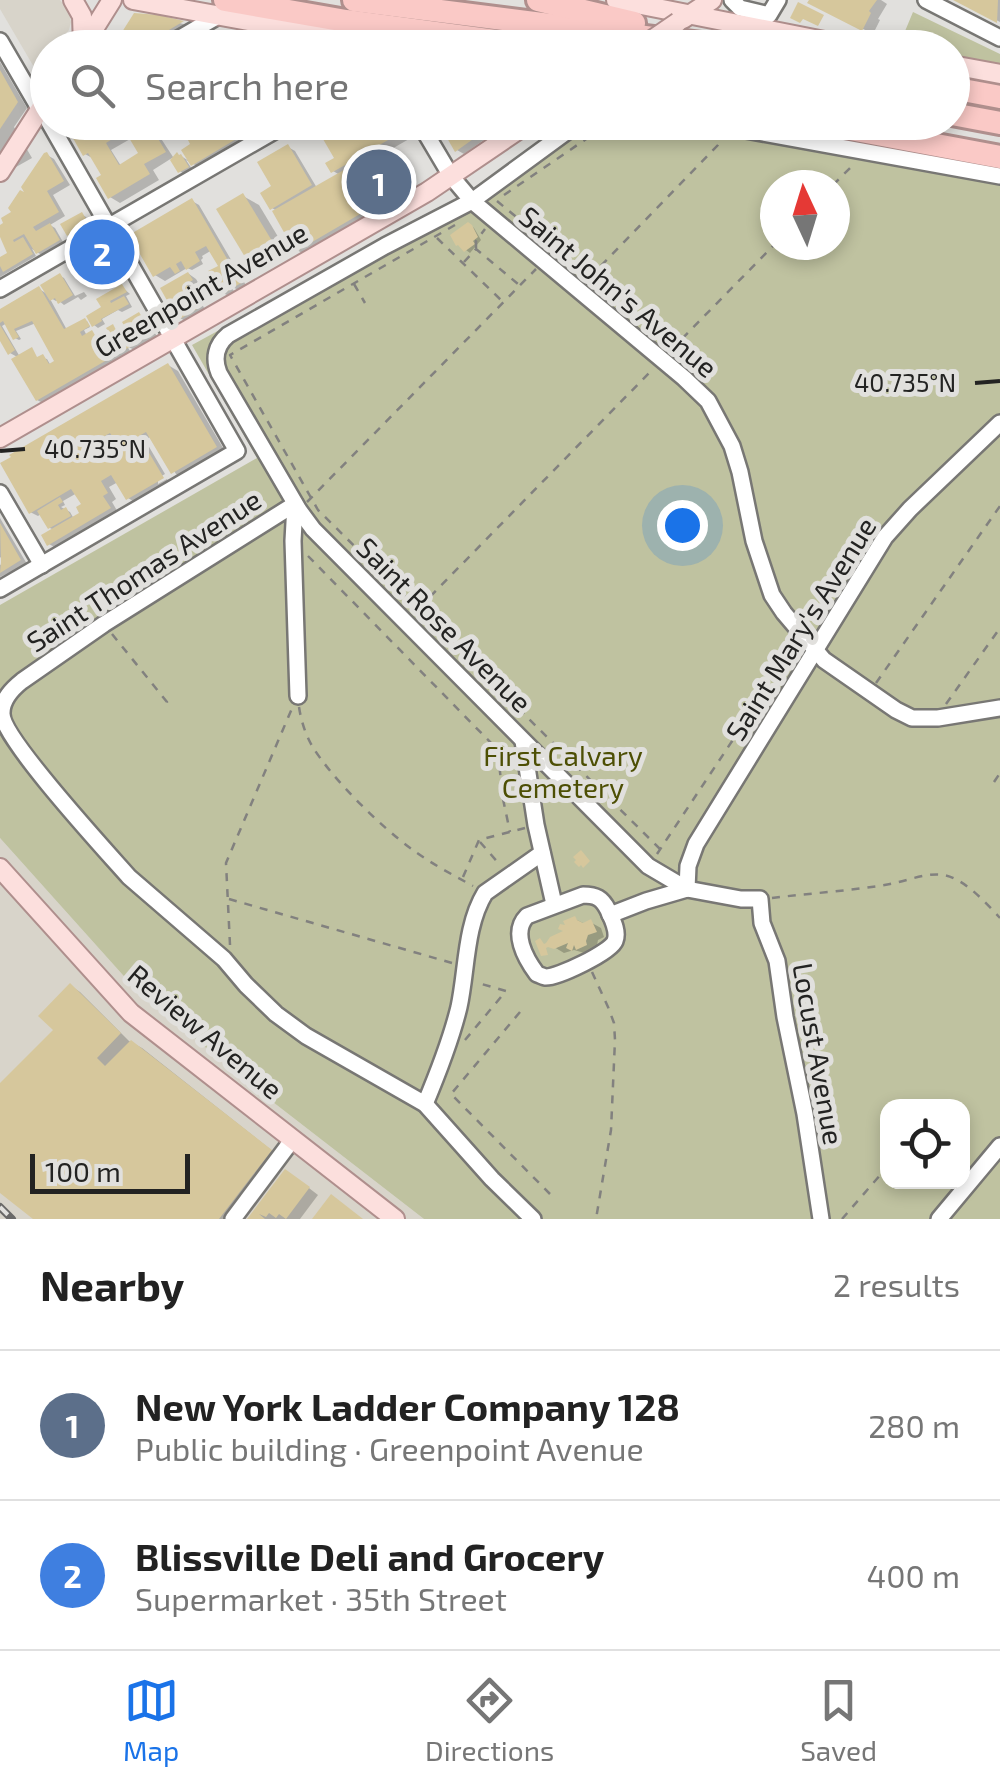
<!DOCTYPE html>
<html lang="en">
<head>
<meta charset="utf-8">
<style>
  :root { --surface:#fff; --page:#f6f6f6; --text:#222; --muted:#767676; --line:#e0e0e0; --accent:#1a73e8 }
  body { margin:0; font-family:"Exo 2",sans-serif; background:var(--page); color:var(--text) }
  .controls { position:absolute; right:30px; bottom:30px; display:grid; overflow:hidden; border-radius:20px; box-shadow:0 5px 15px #0003 }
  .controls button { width:90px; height:90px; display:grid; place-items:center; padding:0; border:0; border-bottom:2px solid var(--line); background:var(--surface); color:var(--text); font:50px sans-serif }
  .compass { position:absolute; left:760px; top:170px; width:90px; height:90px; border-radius:50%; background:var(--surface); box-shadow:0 5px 15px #0003; rotate:356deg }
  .scale { position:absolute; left:30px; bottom:25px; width:160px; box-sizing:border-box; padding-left:10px; border:5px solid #232322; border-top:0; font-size:28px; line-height:35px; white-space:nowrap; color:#232322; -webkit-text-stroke:8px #e1e0dd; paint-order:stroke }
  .you { position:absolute; left:682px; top:525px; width:35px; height:35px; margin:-25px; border:8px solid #fff; border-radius:50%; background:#1a73e8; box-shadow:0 0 0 15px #1a73e833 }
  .badge { display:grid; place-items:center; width:65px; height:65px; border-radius:50%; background:var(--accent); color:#fff; font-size:32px; font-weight:700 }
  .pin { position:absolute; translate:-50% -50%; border:5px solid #fff; box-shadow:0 2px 10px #0006 }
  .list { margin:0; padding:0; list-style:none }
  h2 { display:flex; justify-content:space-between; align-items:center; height:130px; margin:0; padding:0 40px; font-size:42px }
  h2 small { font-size:32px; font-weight:400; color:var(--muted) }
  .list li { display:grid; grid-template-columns:65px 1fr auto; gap:30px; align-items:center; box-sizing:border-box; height:150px; padding:0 40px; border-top:2px solid var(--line) }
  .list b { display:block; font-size:38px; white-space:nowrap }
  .list p { margin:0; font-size:32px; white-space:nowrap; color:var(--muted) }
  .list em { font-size:32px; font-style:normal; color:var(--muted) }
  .icon { flex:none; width:55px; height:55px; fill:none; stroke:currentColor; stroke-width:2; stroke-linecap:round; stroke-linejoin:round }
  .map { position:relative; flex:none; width:1000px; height:1219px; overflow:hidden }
  .search { position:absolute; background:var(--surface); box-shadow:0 5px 15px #0003; left:30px; right:30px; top:30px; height:110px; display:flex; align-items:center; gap:25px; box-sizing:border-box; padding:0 35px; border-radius:55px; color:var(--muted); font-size:38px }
  .sheet { height:430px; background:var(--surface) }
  nav { display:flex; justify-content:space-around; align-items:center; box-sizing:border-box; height:140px; border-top:2px solid var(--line); background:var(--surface); font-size:28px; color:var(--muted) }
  nav a { display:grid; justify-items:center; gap:5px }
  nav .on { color:var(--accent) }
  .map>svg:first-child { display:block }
</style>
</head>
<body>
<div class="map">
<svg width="1000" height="1219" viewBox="0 0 1000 1219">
  <rect width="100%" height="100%" fill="#e1e0dd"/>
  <g fill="#d8d4ca">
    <polygon points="0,0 60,0 68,9 71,22 69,30 56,47 48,48 47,60 38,74 0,9"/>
    <polygon points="0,838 139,993 260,1092 424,1219 0,1219"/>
  </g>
  <g fill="#bfc2a0" fill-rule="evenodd">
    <polygon points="913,12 1000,54 1000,66 953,61 952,48 898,48"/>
    <path d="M 567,123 L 744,123 L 1000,168 L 1000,1219 L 424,1219 L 260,1092 L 139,993 L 0,838 L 0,605 L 257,458 L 192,345 L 467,195 ZM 775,185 L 835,185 L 835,245 L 775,245 ZM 888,1106 L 962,1106 L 962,1182 L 888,1182 Z"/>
  </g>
  <g fill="#0003" fill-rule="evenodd">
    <polygon points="811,0 881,0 887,4 878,19 880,20 873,34 811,2"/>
    <polygon points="957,0 1000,0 1000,22"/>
    <polygon points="159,17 183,24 191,28 158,48 115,48"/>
    <polygon points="0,62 27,108 14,127 32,158 0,176"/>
    <path d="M 167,122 L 156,129 L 160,137 L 175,160 L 181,156 L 192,163 L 200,137 L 223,122 L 271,122 L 197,166 L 186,160 L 192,169 L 184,174 L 180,171 L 172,158 L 153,170 L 159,180 L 120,203 L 110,197 L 106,175 L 94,159 L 85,154 L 68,125 ZM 132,138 L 142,154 L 121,166 L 111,150 Z"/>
    <polygon points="329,122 408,122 416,135 383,154 405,192 385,204 388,209 307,256 297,250 277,211 272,208 271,189 288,147 295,151 317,188 340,175 333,171 337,159"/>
    <polygon points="441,122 509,122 464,154 457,150"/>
    <polygon points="47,155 54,159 70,185 53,195 65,216 50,225 55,228 63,242 50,250 51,253 45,257 32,249 36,256 0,277 0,260 10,254 0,233 0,228 30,198"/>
    <polygon points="243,196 259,205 286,250 262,264 246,255"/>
    <polygon points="192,201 199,205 247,287 240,291 229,285 234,291 227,295 223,293 221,266 212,250 202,256 203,258 201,260 203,264 192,270 187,268 165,281 155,275"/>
    <polygon points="82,215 86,217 91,227 74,237 69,234"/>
    <polygon points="470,225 474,228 481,240 470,253 466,250"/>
    <polygon points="103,253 107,255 117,273 101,283 93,274 86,278 82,276 86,262 94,272 102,268"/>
    <polygon points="189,274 196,279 199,284 192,288 206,311 187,322 180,318 163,289"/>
    <path d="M 60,276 L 64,278 L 75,296 L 84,292 L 87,296 L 81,300 L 78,297 L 64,305 L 58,300 L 56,301 L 49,297 L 67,330 L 87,321 L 90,327 L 84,330 L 87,336 L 92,333 L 102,344 L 114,337 L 113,327 L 119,334 L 139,315 L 146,319 L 158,338 L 136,351 L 127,346 L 130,351 L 105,366 L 107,371 L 79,387 L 73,384 L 45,404 L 37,400 L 19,358 L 10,353 L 0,336 L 0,311 L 39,289 L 49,295 ZM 7,323 L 15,338 L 19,340 L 21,339 L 16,331 L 36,323 L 58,362 L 51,366 L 47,359 L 41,358 L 39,354 L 41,358 L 37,361 L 20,357 L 2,326 Z"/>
    <polygon points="122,287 130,294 126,296 132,307 122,312 118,310 102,319 105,324 98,328 94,325 96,313"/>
    <path d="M 168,365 L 178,371 L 226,453 L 183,478 L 176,474 L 152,436 L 145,440 L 165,474 L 158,478 L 158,484 L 167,479 L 169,482 L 138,504 L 128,498 L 118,482 L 109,487 L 116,499 L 112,502 L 119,514 L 102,524 L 99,523 L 56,548 L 49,544 L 54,530 L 50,528 L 42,513 L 38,516 L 30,512 L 3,464 ZM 114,435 L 122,448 L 101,461 L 93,447 ZM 77,493 L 88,512 L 74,519 L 70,512 L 61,507 L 65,505 L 63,501 Z"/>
    <polygon points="0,518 27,564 0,577 0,565 6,562 0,557"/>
    <polygon points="575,919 585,924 590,922 601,928 604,937 598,940 596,950 588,954 574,950 564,953 549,944 570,930"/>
    <polygon points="71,986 80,992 129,1041 142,1048 280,1157 232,1219 37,1219 0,1190 0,1087 56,1030"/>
    <polygon points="296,1178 318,1195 300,1219 250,1219"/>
  </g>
  <g fill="#d6c79c" fill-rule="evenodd">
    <polygon points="809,0 877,0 869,11 871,13 862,31 807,3"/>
    <polygon points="953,0 998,0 997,23"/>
    <polygon points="798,2 824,15 818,26 803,19 800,23 790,18"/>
    <polygon points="134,13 159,15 184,21 139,48 112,48"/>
    <polygon points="228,30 315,46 315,48 219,48 214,38"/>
    <polygon points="0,70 18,102 0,129"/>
    <path d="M 68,122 L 166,122 L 153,130 L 166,152 L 144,164 L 150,174 L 108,199 L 96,178 L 101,175 L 88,153 L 83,156 L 65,124 ZM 125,131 L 138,153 L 119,165 L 106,143 Z"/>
    <polygon points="222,122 265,122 191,166 181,150 190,144 187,138 197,132 199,135 205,132"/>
    <polygon points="324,122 403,122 407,129 376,147 400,188 378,200 379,203 295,252 272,211 356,163 354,160 331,173 325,163 334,158 316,127"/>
    <polygon points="438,122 497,122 455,152"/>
    <polygon points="288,144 312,185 270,210 260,193 271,186 257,162"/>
    <polygon points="47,152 64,181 47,191 59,212 33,227 36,231 50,223 60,240 36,254 24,234 13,240 14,242 23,237 33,254 3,272 0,266 0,257 7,253 0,237 0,225 3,223 1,218 11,212 8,208 20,190 24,192 21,187 44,153"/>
    <polygon points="177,152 179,155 181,154 189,167 178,173 170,160"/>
    <polygon points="243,193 272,241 245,257 216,209"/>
    <polygon points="192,198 241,283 221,295 208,271 218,266 206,246 195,252 200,261 186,270 181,261 176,264 180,271 175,274 170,267 153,277 129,235"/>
    <polygon points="82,212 89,224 67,236 60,224"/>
    <polygon points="468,222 472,225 478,237 473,241 475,244 464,252 458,245 456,246 450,235"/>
    <polygon points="103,250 115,271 95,282 89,272 80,277 73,266 86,259 92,270 98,267 92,256"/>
    <polygon points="188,272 193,280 186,284 200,307 178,320 160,288"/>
    <polygon points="60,273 73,295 58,304 55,298 50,301 40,285"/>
    <polygon points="122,284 127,292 110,301 111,303 124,296 129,304 101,319 102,321 92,327 86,316 101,307 96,299"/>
    <polygon points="39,286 64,329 85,318 90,326 80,332 82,336 92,330 99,342 111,336 106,328 113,324 117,332 125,327 122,322 139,312 152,334 36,401 11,359 32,347 37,357 43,354 49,364 54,361 32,321 14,329 19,337 13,340 3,321 0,323 0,309"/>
    <polygon points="0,325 15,350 8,355 0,341"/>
    <path d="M 168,363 L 217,447 L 171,474 L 146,432 L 139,436 L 164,478 L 126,500 L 111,475 L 101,481 L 108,493 L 103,496 L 111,508 L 47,546 L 41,535 L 79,513 L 76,507 L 81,504 L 71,489 L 29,514 L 0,463 L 11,457 L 9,455 ZM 110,433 L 119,448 L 97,460 L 89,445 Z"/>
    <polygon points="60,497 63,502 58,505 61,510 66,507 71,516 48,529 37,511"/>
    <polygon points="0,523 21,560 0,573 1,562"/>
    <polygon points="581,850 590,861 583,868 581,865 579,867 574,862 576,860 573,857"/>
    <polygon points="575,916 577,920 583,923 591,919 597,932 588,935 586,941 587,945 576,950 574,945 572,951 566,948 568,943 554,949 548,947 546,948 548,955 541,956 535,941 540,938 544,944 546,943 550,937 563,931 558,929 560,924 565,925 563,921"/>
    <polygon points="70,983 121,1033 97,1058 105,1066 131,1040 272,1150 219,1219 33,1219 0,1193 0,1083 53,1030 38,1016"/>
    <polygon points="285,1169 310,1187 286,1219 279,1214 276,1218 269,1213 266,1217 259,1214 265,1219 247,1219"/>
    <polygon points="331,1194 363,1219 312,1219"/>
  </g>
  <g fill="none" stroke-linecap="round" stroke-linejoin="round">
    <defs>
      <g id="minor">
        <polyline points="732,0 740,8 769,15 778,0"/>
        <polyline points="926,0 1000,38"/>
        <polyline points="0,41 43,115"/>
        <polyline points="163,48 218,16"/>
        <polyline points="419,122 451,176 472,201 684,378 708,401 732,446 740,472 754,541 772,595 784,613 824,660 896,710 912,718 938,718 1000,708"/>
        <path d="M 580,122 L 472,201 L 385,246 L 228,335 C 216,345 213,358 219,373 L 299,510 L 313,529 L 648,866 L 687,889"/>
        <polyline points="702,122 1000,176"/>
        <polyline points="0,289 290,122"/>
        <polyline points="0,493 42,565"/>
        <path d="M 295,504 L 104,624 L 22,681 C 12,689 2,699 2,713 C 1,737 107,852 129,877 L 224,959 L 246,985 L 276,1014 L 306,1036 L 425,1104 L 492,1179 L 533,1219"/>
        <polyline points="295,504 293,541 298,696"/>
        <polyline points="0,589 237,451 49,122"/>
        <polyline points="523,741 536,825 554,904"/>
        <polyline points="687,889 688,866 696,844 885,537 910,509 1000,423"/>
        <path d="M 583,895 C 596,895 602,898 608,910 C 612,919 619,931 615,941 C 611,952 557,978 545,977 C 542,976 540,975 537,974 C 525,958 511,932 527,916 Z"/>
        <polyline points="610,915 646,901 687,889 741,899 760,899 762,923 777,961 785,1017 805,1114 821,1219"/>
        <path d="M 425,1104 C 438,1073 451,1040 459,1007 C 467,970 465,926 485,893 L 542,853"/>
        <polyline points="233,1219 293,1139"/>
        <polyline points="939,1219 1000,1146"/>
      </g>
      <g id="major">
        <polyline points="73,0 82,16 83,46"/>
        <polyline points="133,0 342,38 411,48"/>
        <polyline points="616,0 860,48"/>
        <polyline points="683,19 712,0"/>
        <polyline points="82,48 112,0"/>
        <polyline points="952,65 1000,74"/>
        <polyline points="0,172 48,97"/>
        <polyline points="0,438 427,192 530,122"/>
        <polyline points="0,868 131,1013 395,1219"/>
      </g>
      <g id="highway">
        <polyline points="225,0 346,21 548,48"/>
        <polyline points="354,0 732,48"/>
        <polyline points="538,0 634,23"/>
        <polyline points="952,88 1000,97"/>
        <polyline points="952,114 1000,123"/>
        <polyline points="813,122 1000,157"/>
      </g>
    </defs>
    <use href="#minor" stroke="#787774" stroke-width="20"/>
    <use href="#major" stroke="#af8f8d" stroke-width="22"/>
    <use href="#highway" stroke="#af8f8d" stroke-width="28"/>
    <g stroke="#82817f" stroke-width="2.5" stroke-dasharray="8 8" stroke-linecap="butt">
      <polyline points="633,122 700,135"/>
      <polyline points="833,185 853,165"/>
      <polyline points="504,195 611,122"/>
      <polyline points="497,201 672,346"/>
      <polyline points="455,225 230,355 318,510 660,849"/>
      <polyline points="437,238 503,302"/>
      <polyline points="476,248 476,241 485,229"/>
      <polyline points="464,262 476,249 518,284"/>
      <polyline points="590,277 718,145 722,138"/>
      <polyline points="354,284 365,303"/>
      <polyline points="671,350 775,244"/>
      <polyline points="307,502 536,269"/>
      <polyline points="308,556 493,745 498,754 503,799 510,832"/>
      <polyline points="419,608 652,370"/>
      <polyline points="112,634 167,702 165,708"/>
      <polyline points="876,683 1000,506"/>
      <polyline points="946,704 1000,628"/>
      <path d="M 299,707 C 301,720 305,733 311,744 C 330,777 382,828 413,850 C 432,864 453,875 473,886"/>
      <polyline points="994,782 1000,773"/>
      <polyline points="480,842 501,866"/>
      <polyline points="657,854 794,648"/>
      <polyline points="463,877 479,840 525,828"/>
      <path d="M 772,898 C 811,893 851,891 890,884 C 907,881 927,872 944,875 C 965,879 986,903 1000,918"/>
      <polyline points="229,899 452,963"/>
      <polyline points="230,945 226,863 293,706"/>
      <polyline points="592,972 608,1007 614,1023 615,1040 611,1130 596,1219"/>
      <polyline points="520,1012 451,1094 550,1194"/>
      <polyline points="465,1040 506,991 478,983"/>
      <polyline points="842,1219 888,1166"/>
    </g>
    <use href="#minor" stroke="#fff" stroke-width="15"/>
    <use href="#major" stroke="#fcdfdd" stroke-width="18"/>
    <use href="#highway" stroke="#fac9c6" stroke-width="22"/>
    <defs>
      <polyline id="rail" points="0,1207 12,1219"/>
    </defs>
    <use href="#rail" stroke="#6a6968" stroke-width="8"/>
    <use href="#rail" stroke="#e1e0dd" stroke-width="4" stroke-dasharray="11" stroke-linecap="butt"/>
    <defs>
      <polyline id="major-bridge" points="640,48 678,22"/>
    </defs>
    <use href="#major-bridge" stroke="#af8f8d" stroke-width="22" stroke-linecap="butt"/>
    <use href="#major-bridge" stroke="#fcdfdd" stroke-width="18"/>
  </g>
  <path fill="none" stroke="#232322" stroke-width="4" d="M 975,383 L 1000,381M 0,451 L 25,449"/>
  <g text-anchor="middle" stroke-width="10" stroke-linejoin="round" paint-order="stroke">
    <g font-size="28" fill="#232322" stroke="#e1e0dd">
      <text transform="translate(201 290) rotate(-30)" y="10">Greenpoint Avenue</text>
      <text transform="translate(618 292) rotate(40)" y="10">Saint John's Avenue</text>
      <text transform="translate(144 571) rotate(-33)" y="10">Saint Thomas Avenue</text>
      <text transform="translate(444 625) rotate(45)" y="10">Saint Rose Avenue</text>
      <text transform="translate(801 629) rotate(-58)" y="10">Saint Mary's Avenue</text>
      <text transform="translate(205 1032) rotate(40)" y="10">Review Avenue</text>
      <text transform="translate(818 1054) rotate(80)" y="10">Locust Avenue</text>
    </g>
    <g font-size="28" fill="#4d4f04" stroke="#e1e0dd">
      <text x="563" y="766">First Calvary<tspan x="563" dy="32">Cemetery</tspan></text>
    </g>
  </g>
  <g font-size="25" text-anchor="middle" fill="#232322" stroke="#e1e0dd" stroke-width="10" stroke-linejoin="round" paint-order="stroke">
    <text x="905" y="392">40.735°N</text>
    <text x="95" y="458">40.735°N</text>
  </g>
</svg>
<div class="controls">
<button><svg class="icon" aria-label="locate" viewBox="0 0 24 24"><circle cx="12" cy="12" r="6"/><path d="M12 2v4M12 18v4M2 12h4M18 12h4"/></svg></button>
</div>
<svg class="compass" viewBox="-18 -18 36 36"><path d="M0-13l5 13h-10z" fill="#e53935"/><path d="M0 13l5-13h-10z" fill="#767676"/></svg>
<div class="scale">100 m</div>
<div class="you"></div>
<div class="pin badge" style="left:379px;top:182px;background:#5c6f8a">1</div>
<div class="pin badge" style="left:102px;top:252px;background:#3f7fe0">2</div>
<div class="search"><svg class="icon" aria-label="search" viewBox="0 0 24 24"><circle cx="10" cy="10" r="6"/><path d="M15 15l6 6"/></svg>Search here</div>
</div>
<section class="sheet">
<h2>Nearby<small>2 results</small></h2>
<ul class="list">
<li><span class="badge" style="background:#5c6f8a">1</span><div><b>New York Ladder Company 128</b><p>Public building · Greenpoint Avenue</p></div><em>280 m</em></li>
<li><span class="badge" style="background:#3f7fe0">2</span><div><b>Blissville Deli and Grocery</b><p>Supermarket · 35th Street</p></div><em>400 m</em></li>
</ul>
</section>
<nav>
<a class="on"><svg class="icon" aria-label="map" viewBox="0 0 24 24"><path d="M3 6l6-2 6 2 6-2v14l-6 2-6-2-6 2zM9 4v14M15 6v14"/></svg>Map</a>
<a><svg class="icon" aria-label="directions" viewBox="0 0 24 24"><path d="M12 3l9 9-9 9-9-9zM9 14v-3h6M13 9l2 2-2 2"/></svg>Directions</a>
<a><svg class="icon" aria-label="saved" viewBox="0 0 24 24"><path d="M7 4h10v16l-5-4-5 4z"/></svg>Saved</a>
</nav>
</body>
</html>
